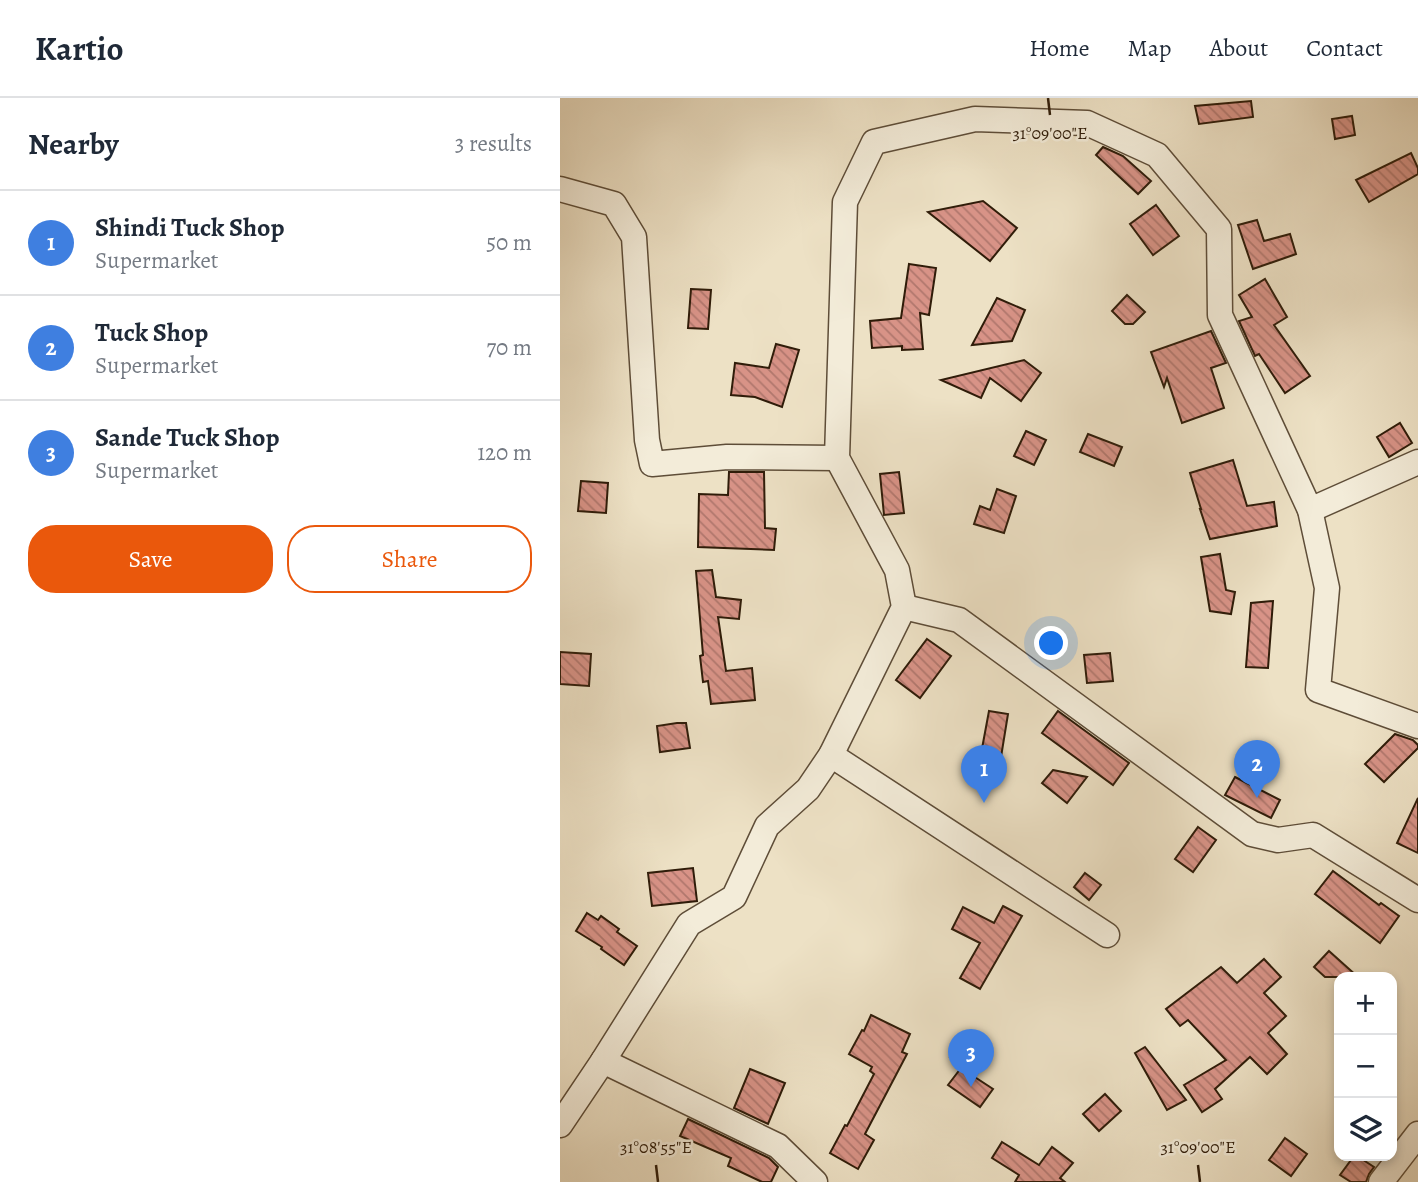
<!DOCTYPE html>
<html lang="en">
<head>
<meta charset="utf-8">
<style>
  :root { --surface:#fff; --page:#f6f6f7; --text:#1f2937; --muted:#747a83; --line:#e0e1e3; --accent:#ea580c }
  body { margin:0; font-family:Alegreya,serif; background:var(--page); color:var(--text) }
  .controls { position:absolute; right:21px; bottom:21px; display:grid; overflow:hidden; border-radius:14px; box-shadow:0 4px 10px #0003 }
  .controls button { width:63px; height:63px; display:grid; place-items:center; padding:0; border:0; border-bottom:2px solid var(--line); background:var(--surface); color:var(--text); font:35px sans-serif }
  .you { position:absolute; left:492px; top:546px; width:24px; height:24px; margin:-18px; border:5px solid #fff; border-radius:50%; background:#1a73e8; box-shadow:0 0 0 10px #1a73e833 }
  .badge { display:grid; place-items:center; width:46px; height:46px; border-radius:50%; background:var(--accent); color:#fff; font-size:23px; font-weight:700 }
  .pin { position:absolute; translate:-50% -58px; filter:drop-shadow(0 2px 4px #0008) }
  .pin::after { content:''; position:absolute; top:37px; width:24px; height:21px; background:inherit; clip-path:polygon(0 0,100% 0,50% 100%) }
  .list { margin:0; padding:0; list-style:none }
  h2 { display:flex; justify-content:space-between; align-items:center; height:91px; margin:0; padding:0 28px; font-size:30px }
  h2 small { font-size:23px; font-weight:400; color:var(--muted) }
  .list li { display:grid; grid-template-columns:46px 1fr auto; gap:21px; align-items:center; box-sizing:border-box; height:105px; padding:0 28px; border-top:2px solid var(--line) }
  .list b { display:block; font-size:26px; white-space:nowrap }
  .list p { margin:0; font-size:23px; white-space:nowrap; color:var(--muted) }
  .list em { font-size:23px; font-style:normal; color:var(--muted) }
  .actions { display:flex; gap:14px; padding:21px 28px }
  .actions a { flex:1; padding:16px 0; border:2px solid var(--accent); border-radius:28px; text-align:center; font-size:24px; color:var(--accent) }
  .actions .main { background:var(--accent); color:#fff }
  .icon { flex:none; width:38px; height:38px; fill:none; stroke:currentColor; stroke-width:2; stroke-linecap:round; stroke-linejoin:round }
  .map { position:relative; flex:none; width:858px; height:1084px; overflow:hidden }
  header { display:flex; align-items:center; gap:42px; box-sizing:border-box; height:98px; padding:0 35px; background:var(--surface); border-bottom:2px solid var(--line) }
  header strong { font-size:33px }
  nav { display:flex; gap:38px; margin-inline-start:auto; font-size:24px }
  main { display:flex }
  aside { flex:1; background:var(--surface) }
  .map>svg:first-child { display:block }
</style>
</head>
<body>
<header>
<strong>Kartio</strong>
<nav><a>Home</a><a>Map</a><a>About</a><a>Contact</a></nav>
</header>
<main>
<aside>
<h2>Nearby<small>3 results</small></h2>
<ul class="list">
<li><span class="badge" style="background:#3f7fe0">1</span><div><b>Shindi Tuck Shop</b><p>Supermarket</p></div><em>50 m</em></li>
<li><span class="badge" style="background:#3f7fe0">2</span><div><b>Tuck Shop</b><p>Supermarket</p></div><em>70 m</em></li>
<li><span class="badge" style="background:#3f7fe0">3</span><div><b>Sande Tuck Shop</b><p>Supermarket</p></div><em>120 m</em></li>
</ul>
<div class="actions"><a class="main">Save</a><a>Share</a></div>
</aside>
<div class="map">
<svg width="858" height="1084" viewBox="0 0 858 1084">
  <defs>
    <pattern id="building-back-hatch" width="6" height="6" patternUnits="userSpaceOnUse" patternTransform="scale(1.75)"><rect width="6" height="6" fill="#d89387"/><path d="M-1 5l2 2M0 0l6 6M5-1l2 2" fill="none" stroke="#b0776d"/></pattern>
  </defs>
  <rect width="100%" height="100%" fill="#ede1c5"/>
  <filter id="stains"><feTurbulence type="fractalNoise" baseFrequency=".00286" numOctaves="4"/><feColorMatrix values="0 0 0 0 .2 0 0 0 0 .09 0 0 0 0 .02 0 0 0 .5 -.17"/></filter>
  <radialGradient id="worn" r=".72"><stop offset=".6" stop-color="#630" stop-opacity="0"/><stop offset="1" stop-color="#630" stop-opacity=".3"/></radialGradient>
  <g fill="url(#building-back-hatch)" stroke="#2f1c09" stroke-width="2">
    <polygon points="691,3 693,19 639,26 635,8"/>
    <polygon points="792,18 795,37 775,41 772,21"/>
    <polygon points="543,49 563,58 591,83 578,96 536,57"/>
    <polygon points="851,55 858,70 858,76 809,104 796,82"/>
    <polygon points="423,103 457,130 430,163 368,114"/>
    <polygon points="596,107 619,138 593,157 570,126"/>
    <polygon points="697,122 704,143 730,136 736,156 693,171 678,127"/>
    <polygon points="349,166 376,170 369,217 360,215 363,251 342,252 342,248 312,250 310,223 341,220"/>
    <polygon points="705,181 727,219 714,227 750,278 725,295 699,256 695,258 679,223 692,219 679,197"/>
    <polygon points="131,191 151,192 148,231 128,230"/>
    <polygon points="567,197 585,214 573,226 565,226 552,213"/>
    <polygon points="437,200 465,212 452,243 412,247"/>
    <polygon points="651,233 666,265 651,270 664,310 622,325 607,280 604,289 591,254"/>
    <polygon points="216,246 239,252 222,309 195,299 171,297 175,265 209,270"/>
    <polygon points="464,262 481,275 461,303 430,280 421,300 381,282"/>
    <polygon points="840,325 852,345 829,359 817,339"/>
    <polygon points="466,333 486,342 474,367 454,358"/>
    <polygon points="528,336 562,349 554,368 520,354"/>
    <polygon points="673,362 687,408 714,404 717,428 650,441 640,411 641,411 630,375"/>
    <polygon points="169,374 204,374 205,430 216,431 214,452 138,449 139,396 168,397"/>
    <polygon points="339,374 344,415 324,417 320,376"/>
    <polygon points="21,383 48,385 46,415 18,413"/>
    <polygon points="437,391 456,398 444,435 414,426 420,408 430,412"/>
    <polygon points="660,456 666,492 675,494 671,516 650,513 641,459"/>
    <polygon points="152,472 156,499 181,502 179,521 158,519 166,573 192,570 195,602 151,606 148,583 143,584 140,558 143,557 136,473"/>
    <polygon points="713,503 708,570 686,569 691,505"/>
    <polygon points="367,541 391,558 360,600 336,582"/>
    <polygon points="0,554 31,556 29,588 0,586"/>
    <polygon points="550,555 553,583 527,585 524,557"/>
    <polygon points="429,613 448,616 441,659 421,656"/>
    <polygon points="498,613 569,665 553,687 482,635"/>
    <polygon points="117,625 126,625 130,650 100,654 97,628"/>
    <polygon points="835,636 853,642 858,647 858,650 824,684 805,666"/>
    <polygon points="493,672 527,679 507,705 482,685"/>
    <polygon points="675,679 720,702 711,720 665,697"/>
    <polygon points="858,700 858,755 837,745"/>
    <polygon points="638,729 656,742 633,774 615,761"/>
    <polygon points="133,770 137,803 92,808 88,775"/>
    <polygon points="773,773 819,807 821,805 839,818 820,845 755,796"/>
    <polygon points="525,775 541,787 529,802 514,789"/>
    <polygon points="443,808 462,818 420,891 400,880 420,845 392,831 403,809 434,825"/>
    <polygon points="27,815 38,822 41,818 59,831 57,834 77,848 64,867 41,851 42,849 16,833"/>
    <polygon points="769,853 798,879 765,879 754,869"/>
    <polygon points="704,861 721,879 704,895 726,918 708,935 727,956 707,976 690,959 655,991 662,1001 642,1014 624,987 666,962 628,922 620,928 606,911 661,869 677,885"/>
    <polygon points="311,917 350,936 342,954 347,956 305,1036 314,1042 298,1071 270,1055 285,1027 287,1028 314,976 310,973 312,969 289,956 302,932 304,933"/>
    <polygon points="404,938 431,956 417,976 390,959"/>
    <polygon points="585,949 626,1002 607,1012 575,955"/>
    <polygon points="401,970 433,991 420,1009 388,987"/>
    <polygon points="190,971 225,985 208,1026 174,1010"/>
    <polygon points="545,996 561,1013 539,1033 523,1016"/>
    <polygon points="128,1021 209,1060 218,1069 211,1084 202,1084 168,1068 171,1060 120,1038"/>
    <polygon points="725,1040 747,1056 731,1078 709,1062"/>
    <polygon points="442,1044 479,1067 492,1049 513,1065 500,1080 505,1084 455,1084 459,1077 432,1060"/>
    <polygon points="794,1058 797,1058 814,1069 809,1076 806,1084 791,1084 780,1077"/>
  </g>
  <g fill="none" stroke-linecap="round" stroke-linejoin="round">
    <defs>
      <g id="street">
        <polyline points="0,91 54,106 74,139 87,342 92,366 167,359 277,360"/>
        <polyline points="750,412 858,364"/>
        <polyline points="344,509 399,522 692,736 718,742 753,737 858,802"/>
        <polyline points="271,657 547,837"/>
        <polyline points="43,963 218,1048 255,1084"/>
        <polyline points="0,1027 43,963 129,826 174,799 207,728 248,691 271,657 344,509 337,472 277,360 285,104 314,44 415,21 527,25 597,57 659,131 660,217 750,412 767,490 758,592 858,628"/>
        <polyline points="821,1084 858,1036"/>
      </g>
    </defs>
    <use href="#street" stroke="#5e4d38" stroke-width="27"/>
    <use href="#street" stroke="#f3ecd9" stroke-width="24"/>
  </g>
  <path fill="none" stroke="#2f1c09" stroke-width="2.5" d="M 488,0 L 490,17M 96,1067 L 98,1084M 638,1067 L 640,1084"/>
  <g font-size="18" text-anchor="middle" fill="#2f1c09" stroke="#f3ecd9" stroke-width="5" stroke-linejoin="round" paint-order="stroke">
    <text x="490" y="41">31°09'00"E</text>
    <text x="96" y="1055">31°08'55"E</text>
    <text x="638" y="1055">31°09'00"E</text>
  </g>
  <rect width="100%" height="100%" filter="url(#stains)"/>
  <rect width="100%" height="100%" fill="url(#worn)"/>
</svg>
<div class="controls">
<button>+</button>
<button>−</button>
<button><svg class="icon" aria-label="layers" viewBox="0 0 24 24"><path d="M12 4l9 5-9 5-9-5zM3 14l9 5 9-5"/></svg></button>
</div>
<div class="you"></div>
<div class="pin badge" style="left:424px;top:705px;background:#3f7fe0">1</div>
<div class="pin badge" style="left:697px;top:700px;background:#3f7fe0">2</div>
<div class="pin badge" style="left:411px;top:989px;background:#3f7fe0">3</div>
</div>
</main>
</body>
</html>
